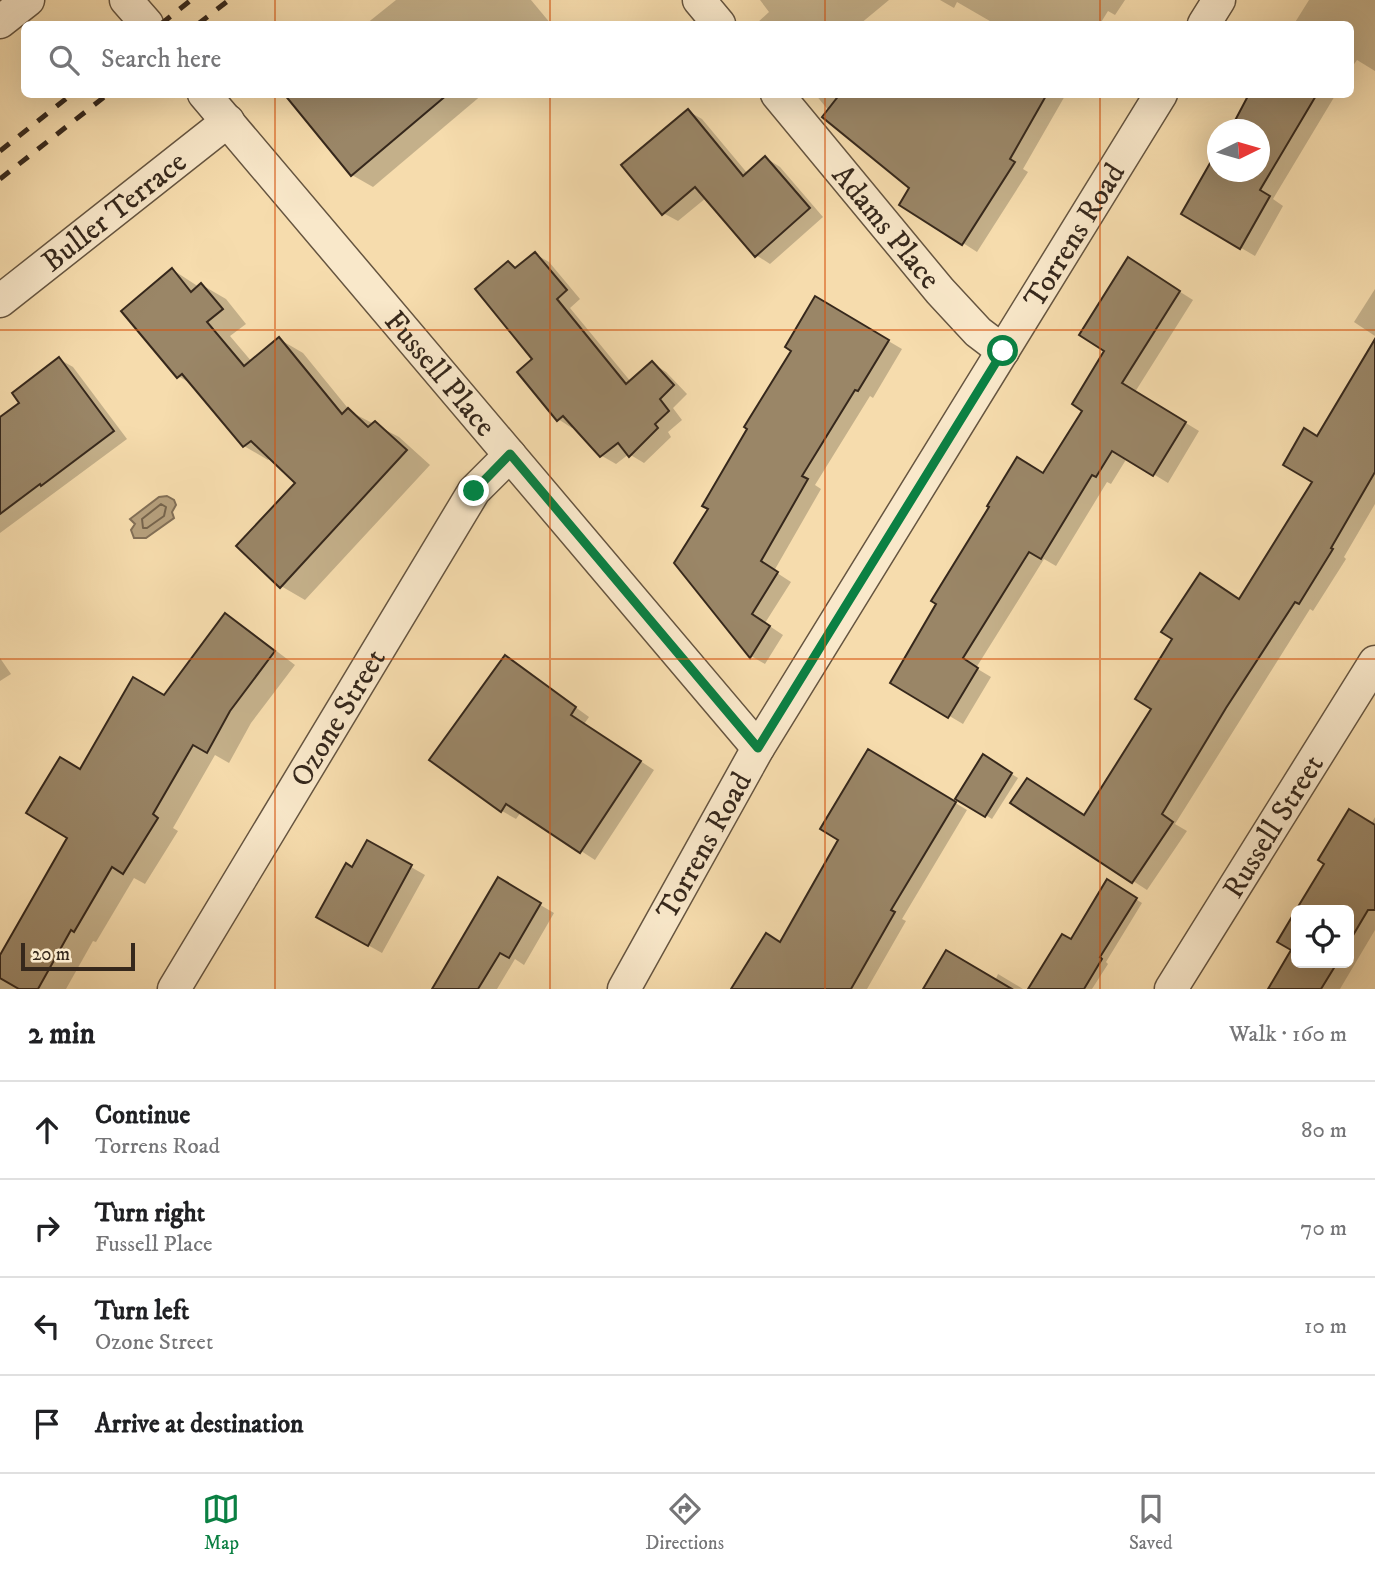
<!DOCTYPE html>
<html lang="en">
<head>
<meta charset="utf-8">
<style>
  :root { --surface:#fff; --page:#f6f6f6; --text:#202124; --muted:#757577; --line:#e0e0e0; --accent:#0b8043 }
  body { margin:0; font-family:"IM FELL DW Pica",serif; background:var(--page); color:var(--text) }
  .controls { position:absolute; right:21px; bottom:21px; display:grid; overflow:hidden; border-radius:10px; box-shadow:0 7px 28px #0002 }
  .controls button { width:63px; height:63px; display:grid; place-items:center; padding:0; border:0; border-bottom:2px solid var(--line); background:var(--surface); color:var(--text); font:35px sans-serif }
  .compass { position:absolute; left:1207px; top:119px; width:63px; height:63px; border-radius:50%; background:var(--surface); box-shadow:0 7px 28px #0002; rotate:85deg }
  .scale { position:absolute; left:21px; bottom:18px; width:114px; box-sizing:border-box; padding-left:7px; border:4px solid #36281c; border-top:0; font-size:19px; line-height:24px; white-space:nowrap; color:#36281c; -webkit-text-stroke:5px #f9e8ca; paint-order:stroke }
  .stop { position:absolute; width:21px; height:21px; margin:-16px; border:5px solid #0b8043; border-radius:50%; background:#fff }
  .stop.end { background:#0b8043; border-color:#fff; box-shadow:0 2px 7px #0008 }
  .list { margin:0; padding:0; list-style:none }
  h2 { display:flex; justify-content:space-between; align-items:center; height:91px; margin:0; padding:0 28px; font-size:30px }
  h2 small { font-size:23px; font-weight:400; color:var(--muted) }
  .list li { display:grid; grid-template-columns:46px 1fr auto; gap:21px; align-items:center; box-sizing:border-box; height:98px; padding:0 28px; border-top:2px solid var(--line) }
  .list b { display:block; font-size:26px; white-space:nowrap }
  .list p { margin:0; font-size:23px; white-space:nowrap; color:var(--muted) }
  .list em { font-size:23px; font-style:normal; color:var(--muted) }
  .icon { flex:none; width:38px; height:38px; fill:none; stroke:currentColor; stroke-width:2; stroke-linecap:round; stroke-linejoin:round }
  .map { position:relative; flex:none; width:1375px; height:989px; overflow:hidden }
  .search { position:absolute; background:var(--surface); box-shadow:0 7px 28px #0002; left:21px; right:21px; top:21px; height:77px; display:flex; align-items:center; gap:18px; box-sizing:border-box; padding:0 24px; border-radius:10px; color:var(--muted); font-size:26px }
  .sheet { height:483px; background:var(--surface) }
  nav { display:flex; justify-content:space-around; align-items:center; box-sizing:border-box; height:98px; border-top:2px solid var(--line); background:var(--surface); font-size:19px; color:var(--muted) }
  nav a { display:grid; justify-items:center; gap:4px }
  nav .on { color:var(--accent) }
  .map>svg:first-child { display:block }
</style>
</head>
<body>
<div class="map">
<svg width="1375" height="989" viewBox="0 0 1375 989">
  <rect width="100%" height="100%" fill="#f6dcad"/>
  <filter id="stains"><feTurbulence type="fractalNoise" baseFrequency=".00286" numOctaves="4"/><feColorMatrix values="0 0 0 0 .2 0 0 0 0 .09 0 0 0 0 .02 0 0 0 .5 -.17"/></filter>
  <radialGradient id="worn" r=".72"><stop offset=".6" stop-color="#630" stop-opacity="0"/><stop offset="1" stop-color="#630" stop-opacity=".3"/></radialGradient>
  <polygon fill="#b59f7c" stroke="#826f56" stroke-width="2" points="167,496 174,500 176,505 172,512 174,518 146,538 134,538 131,530 135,524 130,519 159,497"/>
  <g fill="#0003">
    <polygon points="396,0 531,0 551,24 366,24"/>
    <polygon points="760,0 889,0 860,24 756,24 769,12"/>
    <polygon points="940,0 1125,0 1115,15 1108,11 1100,24 995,24 957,2 954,8"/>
    <polygon points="1309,0 1375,0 1375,71 1357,60 1350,70 1350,24 1294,24"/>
    <polygon points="286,94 483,94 373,187 352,175"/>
    <polygon points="815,94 1066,94 1023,169 1028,172 977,252 963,243 911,187 829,111"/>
    <polygon points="1251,94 1336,94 1273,199 1283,206 1255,256 1183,214 1218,152 1218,172 1260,172 1260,130 1230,130"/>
    <polygon points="688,111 702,119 748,174 766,158 780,167 823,217 770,264 756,255 706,198 678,221 663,213"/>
    <polygon points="535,254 549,262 580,299 570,308 631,382 652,363 666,372 687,394 673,408 682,420 668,432 671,437 644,463 629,454 616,464 602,456 575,426 572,428 558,419 535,359 509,263 518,268"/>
    <polygon points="1142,268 1193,300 1135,392 1199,431 1168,483 1127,458 1111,484 1107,482 1056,566 1044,559 976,668 991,677 963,724 892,682 1044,475 1084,410 1106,350"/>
    <polygon points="173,270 199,287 202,285 226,299 246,324 230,336 252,362 279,339 303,353 351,412 399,437 430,465 305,600 281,586 297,483 271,457 268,460 244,446 195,386 178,376"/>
    <polygon points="1375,289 1375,336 1354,322"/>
    <polygon points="815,298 902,349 873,398 870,396 815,485 821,489 774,571 791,582 765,623 783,635 765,664 751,656 676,563 710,508 794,351"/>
    <polygon points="1375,343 1375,504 1344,557 1346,559 1313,611 1310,609 1175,824 1187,831 1147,890 1013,803 1085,817 1240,600 1314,482 1318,438"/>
    <polygon points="59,359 73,367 127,439 0,533 0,419 21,403"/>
    <polygon points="225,616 246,628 295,665 251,723 229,763 215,755 173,828 178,831 145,884 134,878 96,942 93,941 66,989 0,989 0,960 69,838 81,771 165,697"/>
    <polygon points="0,658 11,674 0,681"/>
    <polygon points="519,666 589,717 584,724 654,770 595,860 521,812 516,819 502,811"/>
    <polygon points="869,751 967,810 902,919 906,921 867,989 733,989 781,944 840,840"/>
    <polygon points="983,756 1018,778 992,819 957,798"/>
    <polygon points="1375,817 1375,930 1340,989 1270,989 1293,950 1280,942 1296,914 1296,963 1349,963 1349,910 1298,910 1326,863 1371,824"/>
    <polygon points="367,842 425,875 382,953 318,917 353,869"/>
    <polygon points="498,880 554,913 524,965 515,959 497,989 434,989"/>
    <polygon points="1108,882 1142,903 1106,962 1108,964 1092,989 1079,989 1071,941"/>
    <polygon points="998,974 1023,989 925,989 995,981"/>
  </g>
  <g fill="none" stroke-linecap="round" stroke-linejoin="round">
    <polygon stroke="#76644c" stroke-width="2" points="161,504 166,507 164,516 147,528 143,528 142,519"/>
  </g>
  <g fill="#9a8667" stroke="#36281c" stroke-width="2">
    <polygon points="284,94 448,94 351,176"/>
    <polygon points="840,94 1047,94 1010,159 1015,162 962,245 899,205 909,188 822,117"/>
    <polygon points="1249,94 1317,94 1260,190 1270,196 1240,249 1181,214 1217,151 1217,172 1259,172 1259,130 1230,130"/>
    <polygon points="688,109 743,176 765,156 810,208 755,257 695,187 662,215 621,165"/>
    <polygon points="535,252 567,290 557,299 626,384 652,361 674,385 660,399 669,411 655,424 658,428 629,457 618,443 600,457 563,416 557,421 517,372 532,359 475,289 508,261 515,268"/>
    <polygon points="1128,257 1180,291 1122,383 1186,422 1153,476 1112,451 1096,477 1092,475 1041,559 1029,552 963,658 978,668 948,718 890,683 936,604 931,601 989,507 987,506 1017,457 1043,473 1082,411 1072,404 1104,351 1079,335"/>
    <polygon points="172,268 191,292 201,283 223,309 207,322 244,366 279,337 342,414 348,408 368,427 375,421 407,450 280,588 236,546 295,483 251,441 243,447 182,374 177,378 121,311"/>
    <polygon points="815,296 889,340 858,391 855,390 802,476 808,479 761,561 778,572 752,614 770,626 750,658 674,563 708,509 702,506 747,429 744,427 791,351 785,347"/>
    <polygon points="1375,339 1375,472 1331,548 1333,549 1299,604 1295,602 1226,708 1162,814 1173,822 1132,883 1010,803 1027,778 1084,815 1151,709 1135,699 1172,639 1161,632 1200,573 1239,599 1312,482 1283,465 1304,428 1317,436"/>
    <polygon points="59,357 114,431 41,486 40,484 0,514 0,417 19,403 12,393"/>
    <polygon points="225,613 275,651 230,711 207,753 193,745 153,814 158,818 123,874 112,867 74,932 71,930 38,989 19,989 0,978 0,955 67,838 26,813 60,757 80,769 133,677 164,695"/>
    <polygon points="505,655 576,707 571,715 641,761 580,853 506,804 501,812 429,760"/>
    <polygon points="868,749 956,802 891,910 895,912 851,989 731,989 766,933 780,942 838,840 820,829"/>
    <polygon points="983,754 1012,773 985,817 955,799"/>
    <polygon points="1349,809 1375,825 1375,910 1368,910 1349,942 1349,910 1296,910 1324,864 1318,860"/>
    <polygon points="367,840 412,865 368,946 316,917 346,863 352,867"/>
    <polygon points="498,877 541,903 509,958 500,953 478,989 432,989"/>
    <polygon points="1107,879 1137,898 1100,957 1102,959 1084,989 1028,989 1062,934 1071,939"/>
    <polygon points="1296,910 1296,963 1337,963 1321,989 1268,989 1291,950 1277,942"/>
    <polygon points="946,950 1012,989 923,989"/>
  </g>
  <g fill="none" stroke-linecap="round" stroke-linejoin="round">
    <defs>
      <g id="street">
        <polyline points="126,0 147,24"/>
        <polyline points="699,0 719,24"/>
        <polyline points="0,22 28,0"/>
        <polyline points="1204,24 1219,0"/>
        <path id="s1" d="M 204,94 L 758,748"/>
        <path id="s2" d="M 777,94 L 940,291 L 978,332 L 1003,351"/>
        <path id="s3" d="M 0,301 L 228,121"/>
        <path id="s4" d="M 174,989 L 474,491 L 510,455"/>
        <path id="s5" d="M 624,989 L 758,748 L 1161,94"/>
        <path id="s6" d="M 1171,989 L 1375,662"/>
      </g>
    </defs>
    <use href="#street" stroke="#665540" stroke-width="35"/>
    <use href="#street" stroke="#f9e8ca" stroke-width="32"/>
    <g stroke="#36281c" stroke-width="5" stroke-dasharray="12 12" stroke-linecap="butt">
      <polyline points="161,24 191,0"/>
      <polyline points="198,24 229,0"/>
      <polyline points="0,151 72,94"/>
      <polyline points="0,179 108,94"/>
    </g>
  </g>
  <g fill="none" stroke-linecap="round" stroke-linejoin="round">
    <polyline stroke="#0b8043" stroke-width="9" points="474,491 510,454 758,748 1003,351"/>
  </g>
  <path fill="none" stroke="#d6540e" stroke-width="2" stroke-opacity="0.55" d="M 275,0 L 275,24M 550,0 L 550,24M 825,0 L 825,24M 1100,0 L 1100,24M 275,94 L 275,989M 550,94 L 550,989M 825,94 L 825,989M 1100,94 L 1100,989M 0,330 L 1375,330M 0,659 L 1375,659"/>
  <g text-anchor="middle" stroke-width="7" stroke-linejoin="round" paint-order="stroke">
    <g font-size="30" fill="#36281c" stroke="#f9e8ca">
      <text dy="10" stroke="none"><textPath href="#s3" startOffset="145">Buller Terrace</textPath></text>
      <text dy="10" stroke="none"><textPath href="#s2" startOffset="172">Adams Place</textPath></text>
      <text dy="10" stroke="none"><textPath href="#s5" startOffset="878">Torrens Road</textPath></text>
      <text dy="10" stroke="none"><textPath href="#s1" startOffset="366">Fussell Place</textPath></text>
      <text dy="10" stroke="none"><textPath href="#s4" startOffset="317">Ozone Street</textPath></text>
      <text dy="10" stroke="none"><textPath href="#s6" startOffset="192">Russell Street</textPath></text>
      <text dy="10" stroke="none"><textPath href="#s5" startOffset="164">Torrens Road</textPath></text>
    </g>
  </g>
  <rect width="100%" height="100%" filter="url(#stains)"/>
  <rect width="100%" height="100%" fill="url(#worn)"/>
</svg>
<div class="controls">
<button><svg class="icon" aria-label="locate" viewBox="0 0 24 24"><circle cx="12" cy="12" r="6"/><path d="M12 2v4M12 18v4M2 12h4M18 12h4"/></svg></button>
</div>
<svg class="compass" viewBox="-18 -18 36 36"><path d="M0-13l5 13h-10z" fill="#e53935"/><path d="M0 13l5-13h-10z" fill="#757577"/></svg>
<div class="scale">20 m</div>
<div class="stop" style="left:1003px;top:351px"></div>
<div class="stop end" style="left:474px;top:491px"></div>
<div class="search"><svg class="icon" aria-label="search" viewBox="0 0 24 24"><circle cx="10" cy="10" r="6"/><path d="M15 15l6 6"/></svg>Search here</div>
</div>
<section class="sheet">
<h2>2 min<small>Walk · 160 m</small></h2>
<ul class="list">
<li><svg class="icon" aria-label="ahead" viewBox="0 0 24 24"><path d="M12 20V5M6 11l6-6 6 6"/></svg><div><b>Continue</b><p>Torrens Road</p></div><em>80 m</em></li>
<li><svg class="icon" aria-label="right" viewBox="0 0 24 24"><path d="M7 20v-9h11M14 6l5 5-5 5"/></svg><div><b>Turn right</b><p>Fussell Place</p></div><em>70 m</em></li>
<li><svg class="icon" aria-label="left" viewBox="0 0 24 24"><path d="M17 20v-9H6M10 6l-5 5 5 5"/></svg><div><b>Turn left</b><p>Ozone Street</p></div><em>10 m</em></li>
<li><svg class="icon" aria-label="arrive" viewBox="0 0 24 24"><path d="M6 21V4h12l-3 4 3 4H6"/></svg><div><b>Arrive at destination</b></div></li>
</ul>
</section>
<nav>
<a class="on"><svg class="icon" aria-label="map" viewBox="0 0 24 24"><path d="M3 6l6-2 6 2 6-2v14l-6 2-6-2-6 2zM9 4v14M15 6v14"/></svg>Map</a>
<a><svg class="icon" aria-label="directions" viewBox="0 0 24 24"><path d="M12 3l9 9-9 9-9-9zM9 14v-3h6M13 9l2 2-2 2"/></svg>Directions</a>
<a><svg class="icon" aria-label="saved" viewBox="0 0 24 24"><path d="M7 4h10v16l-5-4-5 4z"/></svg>Saved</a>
</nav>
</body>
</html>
